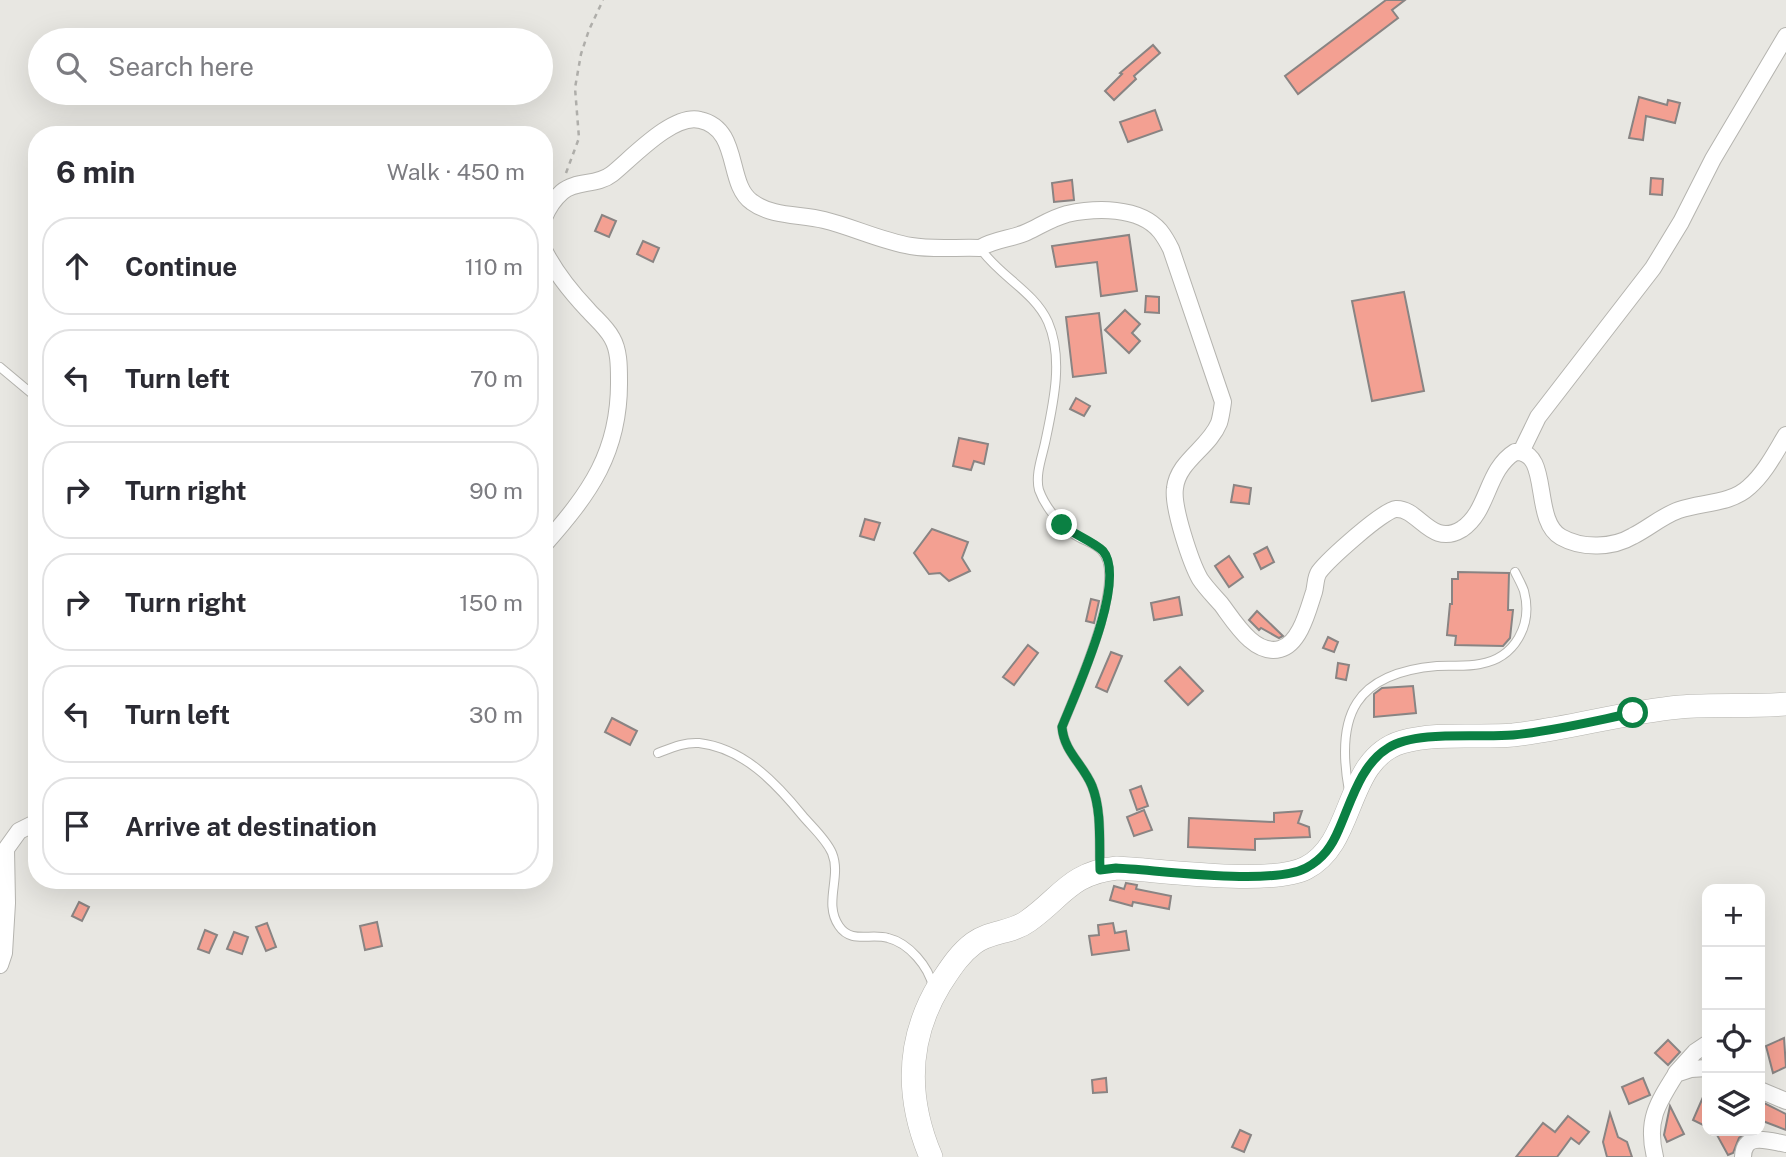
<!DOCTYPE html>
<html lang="en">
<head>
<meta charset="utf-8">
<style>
  :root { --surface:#fff; --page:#f2f2f3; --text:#2b2b33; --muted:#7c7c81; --line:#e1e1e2 }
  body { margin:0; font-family:"Public Sans",sans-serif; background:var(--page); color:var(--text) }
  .controls { position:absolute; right:21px; bottom:21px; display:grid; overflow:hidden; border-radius:14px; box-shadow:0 7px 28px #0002 }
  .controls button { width:63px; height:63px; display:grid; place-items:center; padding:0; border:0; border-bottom:2px solid var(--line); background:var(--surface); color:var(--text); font:35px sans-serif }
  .stop { position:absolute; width:21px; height:21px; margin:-16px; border:5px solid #0b8043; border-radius:50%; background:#fff }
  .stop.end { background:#0b8043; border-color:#fff; box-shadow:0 2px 7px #0008 }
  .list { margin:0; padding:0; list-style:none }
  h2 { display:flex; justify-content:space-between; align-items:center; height:91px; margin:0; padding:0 28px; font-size:30px }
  h2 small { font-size:23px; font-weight:400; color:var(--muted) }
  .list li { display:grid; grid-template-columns:46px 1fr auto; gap:21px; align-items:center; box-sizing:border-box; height:98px; margin:0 14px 14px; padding:0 14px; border:2px solid var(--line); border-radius:28px }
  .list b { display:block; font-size:26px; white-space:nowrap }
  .list em { font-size:23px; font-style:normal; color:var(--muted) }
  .icon { flex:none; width:38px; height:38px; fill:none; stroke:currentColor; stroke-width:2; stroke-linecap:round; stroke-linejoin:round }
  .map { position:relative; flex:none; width:1786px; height:1157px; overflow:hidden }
  .search { position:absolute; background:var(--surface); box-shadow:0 7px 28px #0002; left:28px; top:28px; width:525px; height:77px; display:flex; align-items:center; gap:18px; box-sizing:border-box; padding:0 24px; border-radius:38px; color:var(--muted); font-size:26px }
  .panel { position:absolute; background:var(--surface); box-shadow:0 7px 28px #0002; left:28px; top:126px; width:525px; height:763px; border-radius:28px }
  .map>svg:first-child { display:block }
</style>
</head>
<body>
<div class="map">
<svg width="1786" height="1157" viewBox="0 0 1786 1157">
  <rect width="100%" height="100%" fill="#e8e7e2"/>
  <g fill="#f3a092" stroke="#898483" stroke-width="2">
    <polygon points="1386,0 1405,0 1392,10 1398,18 1298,94 1285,76"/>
    <polygon points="1153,45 1160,53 1134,76 1136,79 1114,100 1105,91 1122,74 1120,73"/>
    <polygon points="1639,97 1667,105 1668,100 1680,103 1675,123 1646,116 1643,140 1629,138"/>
    <polygon points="1155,110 1162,130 1128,142 1120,122"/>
    <polygon points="1651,178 1663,179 1662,195 1650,194"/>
    <polygon points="1072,180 1074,200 1054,202 1052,183"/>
    <polygon points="602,215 616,221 609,237 595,231"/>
    <polygon points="1129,235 1137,291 1101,296 1097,262 1056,267 1052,246"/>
    <polygon points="643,241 659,248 653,262 637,254"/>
    <polygon points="1404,292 1424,391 1372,401 1352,301"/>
    <polygon points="1146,296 1159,297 1159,313 1145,312"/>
    <polygon points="1125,310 1140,324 1132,333 1140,341 1129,353 1105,330"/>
    <polygon points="1099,313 1106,373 1073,377 1066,317"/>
    <polygon points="1076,398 1090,406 1084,416 1070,409"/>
    <polygon points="959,438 988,444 984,464 974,461 971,470 953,466"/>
    <polygon points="1234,485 1251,488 1249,504 1231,502"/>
    <polygon points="865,519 880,523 874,540 860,536"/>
    <polygon points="932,529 968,542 962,558 970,571 949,581 940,573 929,574 914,553"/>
    <polygon points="1267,547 1274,562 1261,569 1254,554"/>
    <polygon points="1229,556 1243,577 1229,587 1215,566"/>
    <polygon points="1458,572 1509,573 1508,610 1513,610 1510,638 1503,646 1455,645 1456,636 1447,635 1450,604 1452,604 1452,579 1458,579"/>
    <polygon points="1179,597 1182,615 1154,620 1151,603"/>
    <polygon points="1091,599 1099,601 1094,623 1086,621"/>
    <polygon points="1257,611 1283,636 1279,638 1261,628 1259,630 1249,620"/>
    <polygon points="1328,637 1338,642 1334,652 1323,648"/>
    <polygon points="1028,645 1038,653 1014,685 1003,677"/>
    <polygon points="1111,652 1122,656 1107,692 1096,687"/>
    <polygon points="1338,663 1349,665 1346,680 1336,678"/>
    <polygon points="1180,667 1203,691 1188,705 1165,681"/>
    <polygon points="1413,686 1416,713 1374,717 1374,694 1382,688"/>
    <polygon points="612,718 637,731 630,745 605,732"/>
    <polygon points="1141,786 1148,806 1137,810 1130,790"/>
    <polygon points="1144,810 1152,830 1134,836 1127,817"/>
    <polygon points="1302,811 1298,823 1309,827 1310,837 1255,839 1255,850 1188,847 1189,818 1274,822 1274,813"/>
    <polygon points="1126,883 1137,885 1136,889 1171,896 1169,909 1133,902 1132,906 1110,900 1114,886 1124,889"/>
    <polygon points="79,902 89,907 82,921 72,916"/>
    <polygon points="377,922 382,946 365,950 360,926"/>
    <polygon points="267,923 276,947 266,951 256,927"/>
    <polygon points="1113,923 1115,933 1126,931 1129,950 1092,955 1089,936 1099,935 1098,925"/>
    <polygon points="205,930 217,935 209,953 198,949"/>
    <polygon points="234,932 248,937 242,954 227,949"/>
    <polygon points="1784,1038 1786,1067 1773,1073 1766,1046"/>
    <polygon points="1668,1040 1680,1052 1668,1065 1655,1053"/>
    <polygon points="1106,1078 1107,1092 1093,1093 1092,1080"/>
    <polygon points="1643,1078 1650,1095 1629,1104 1622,1087"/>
    <polygon points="1707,1088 1707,1127 1693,1120"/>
    <polygon points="1760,1101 1786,1114 1786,1130 1760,1120"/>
    <polygon points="1670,1106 1684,1134 1667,1142 1664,1135"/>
    <polygon points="1610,1113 1618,1137 1627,1142 1632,1157 1607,1157 1603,1142"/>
    <polygon points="1568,1116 1589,1132 1579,1144 1571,1138 1557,1157 1516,1157 1543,1123 1555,1132"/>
    <polygon points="1240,1130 1251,1135 1244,1152 1232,1147"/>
    <polygon points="1724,1131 1749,1131 1739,1138 1733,1153 1728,1155 1717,1135"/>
  </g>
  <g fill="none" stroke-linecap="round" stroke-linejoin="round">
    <defs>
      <g id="lane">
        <path d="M 980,248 C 999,276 1034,291 1048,322 C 1064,359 1053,405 1045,443 C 1042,457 1035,475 1039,490 C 1045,507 1060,525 1075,535 C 1084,541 1095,543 1102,551 C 1128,579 1075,694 1062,727 C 1064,752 1083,764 1092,786 C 1102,811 1099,843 1100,870"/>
        <polyline points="0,367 37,398"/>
        <path d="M 658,753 C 671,748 684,742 699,743 C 743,748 776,783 802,815 C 812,827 826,839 832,853 C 842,877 823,903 839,926 C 851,944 870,933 888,938 C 909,943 929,967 933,987"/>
        <path d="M 1349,791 C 1335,715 1355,673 1437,666 C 1451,665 1466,667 1480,664 C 1515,658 1533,625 1524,591 C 1522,585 1518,578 1515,572"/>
      </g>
      <g id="street">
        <path d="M 544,218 C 548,208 554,199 562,192 C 576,180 597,186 612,174 C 632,158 673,113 700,120 C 741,129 726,184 752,202 C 772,217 801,214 824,220 C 853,227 881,241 911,246 C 933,250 958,247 980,248 C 995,239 1012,239 1027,232 C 1040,226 1052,218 1067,214 C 1095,208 1139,206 1160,231 C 1164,236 1168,243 1171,249 L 1223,402 C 1222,409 1221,417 1219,423 C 1209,448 1178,461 1175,488 C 1172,507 1191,563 1200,579 C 1206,588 1214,596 1221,604 C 1234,621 1254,656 1280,649 C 1300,644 1308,610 1314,592 C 1316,585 1315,578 1319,572 C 1328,560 1383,510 1396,509 C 1419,508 1431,548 1462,529 C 1489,511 1486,470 1515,452 C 1552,450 1531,520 1561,537 C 1582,549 1613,548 1633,536 C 1649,528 1662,516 1679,510 C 1702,502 1731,504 1749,487 C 1765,473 1775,453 1786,435"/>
        <path d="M 544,250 C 555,272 571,292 588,310 C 596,319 606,327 612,338 C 619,350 619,366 619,380 C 620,452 590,493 544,545"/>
        <polyline points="1521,452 1538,417 1653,268 1681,222 1713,159 1786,36"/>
        <polyline points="0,965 4,953 7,903 6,849 19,831 37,822"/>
        <polyline points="1676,1073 1695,1052 1707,1044"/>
        <polyline points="1760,1090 1786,1101"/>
        <path d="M 1655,1157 C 1646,1121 1657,1104 1676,1074 L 1691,1069 L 1707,1068"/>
        <path d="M 1743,1157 C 1744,1131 1769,1141 1786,1144"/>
      </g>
      <path id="secondary" d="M 931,1157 C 906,1098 906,1040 940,984 C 950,969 959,954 974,943 C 990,931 1012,933 1028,921 C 1062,897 1070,873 1117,868 C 1160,870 1271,886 1306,868 C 1356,843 1344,759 1402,742 C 1438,732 1476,738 1513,735 C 1569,729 1624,712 1680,707 C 1715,704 1751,707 1786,704"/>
    </defs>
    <use href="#lane" stroke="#b5b4af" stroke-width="10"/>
    <use href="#street" stroke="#b5b4af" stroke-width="18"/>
    <use href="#secondary" stroke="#b5b4af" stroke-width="24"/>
    <polyline stroke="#afaeaa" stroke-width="2.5" stroke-dasharray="5 5" stroke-linecap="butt" points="566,173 579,138 575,88 581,54 589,30 603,0"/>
    <use href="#lane" stroke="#fff" stroke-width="8"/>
    <use href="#street" stroke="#fff" stroke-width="16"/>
    <use href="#secondary" stroke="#fff" stroke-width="23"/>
  </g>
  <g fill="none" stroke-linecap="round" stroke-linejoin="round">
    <path stroke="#0b8043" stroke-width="9" d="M 1062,525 C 1073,534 1094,542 1103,551 C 1128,580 1075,694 1062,727 C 1064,752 1083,764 1092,786 C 1102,811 1099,843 1100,870 L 1116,868 C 1159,870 1272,886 1306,868 C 1323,859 1332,846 1339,829 C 1351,802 1361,764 1388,748 C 1416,730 1479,738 1513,735 C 1554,731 1594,721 1633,713"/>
  </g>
</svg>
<div class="controls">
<button>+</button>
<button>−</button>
<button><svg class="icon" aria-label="locate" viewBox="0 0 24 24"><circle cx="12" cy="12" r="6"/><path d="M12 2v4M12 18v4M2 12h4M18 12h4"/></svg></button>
<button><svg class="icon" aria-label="layers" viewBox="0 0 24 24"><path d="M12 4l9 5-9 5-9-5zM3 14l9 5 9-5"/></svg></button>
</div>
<div class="stop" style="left:1633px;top:713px"></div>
<div class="stop end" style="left:1062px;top:525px"></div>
<div class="search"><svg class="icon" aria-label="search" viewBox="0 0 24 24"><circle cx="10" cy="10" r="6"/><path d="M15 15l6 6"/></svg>Search here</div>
<section class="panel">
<h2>6 min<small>Walk · 450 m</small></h2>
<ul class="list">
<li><svg class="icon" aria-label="ahead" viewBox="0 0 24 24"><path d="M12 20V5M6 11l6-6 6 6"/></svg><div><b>Continue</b></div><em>110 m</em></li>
<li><svg class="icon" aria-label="left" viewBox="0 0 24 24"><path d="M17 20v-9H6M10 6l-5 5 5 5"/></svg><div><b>Turn left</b></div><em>70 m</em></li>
<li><svg class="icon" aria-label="right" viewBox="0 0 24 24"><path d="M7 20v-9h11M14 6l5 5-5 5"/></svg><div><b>Turn right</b></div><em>90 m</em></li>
<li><svg class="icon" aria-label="right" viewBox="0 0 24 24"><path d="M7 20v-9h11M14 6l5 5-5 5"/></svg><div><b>Turn right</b></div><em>150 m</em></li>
<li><svg class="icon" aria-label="left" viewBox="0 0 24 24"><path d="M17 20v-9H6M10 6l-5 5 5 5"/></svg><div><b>Turn left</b></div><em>30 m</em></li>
<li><svg class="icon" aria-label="arrive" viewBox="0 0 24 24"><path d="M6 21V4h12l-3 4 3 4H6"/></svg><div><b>Arrive at destination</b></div></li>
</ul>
</section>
</div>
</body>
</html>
